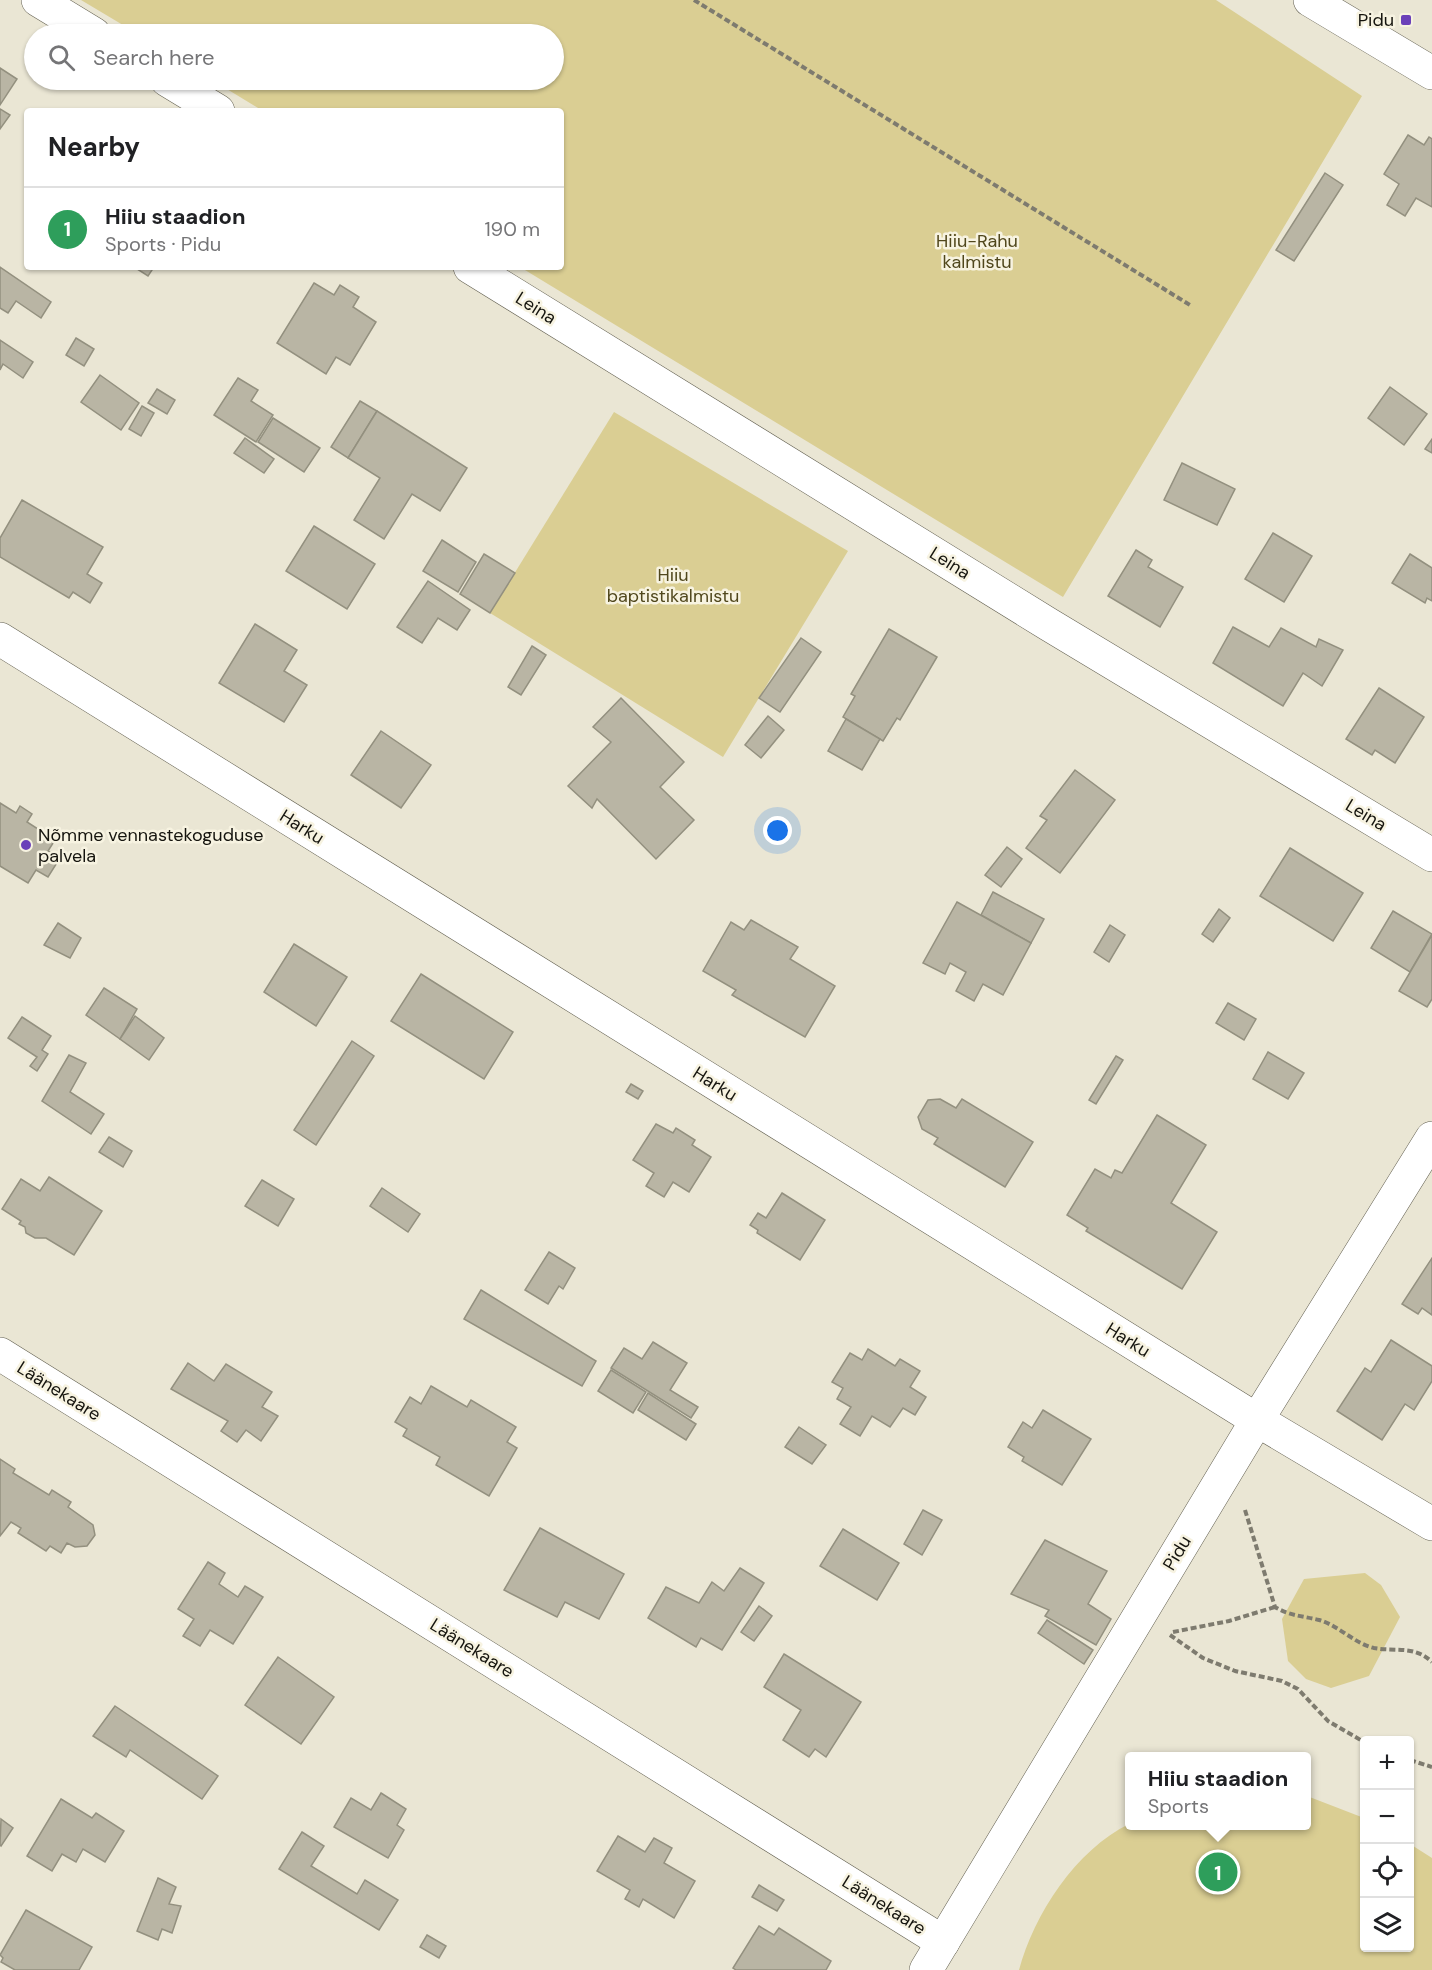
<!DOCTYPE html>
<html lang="en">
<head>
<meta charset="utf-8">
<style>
  :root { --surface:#fff; --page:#f2f2f2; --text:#202124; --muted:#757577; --line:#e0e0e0; --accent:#6b41b9 }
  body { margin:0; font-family:"DM Sans",sans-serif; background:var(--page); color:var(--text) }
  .controls { position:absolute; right:18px; bottom:18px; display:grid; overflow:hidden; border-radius:6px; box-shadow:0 2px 4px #0004 }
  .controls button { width:54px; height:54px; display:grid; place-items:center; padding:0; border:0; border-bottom:2px solid var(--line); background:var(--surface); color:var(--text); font:30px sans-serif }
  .you { position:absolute; left:778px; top:831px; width:21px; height:21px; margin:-15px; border:4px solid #fff; border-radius:50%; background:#1a73e8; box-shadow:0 0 0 9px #1a73e833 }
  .badge { display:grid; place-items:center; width:39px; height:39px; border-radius:50%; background:var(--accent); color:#fff; font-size:20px; font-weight:700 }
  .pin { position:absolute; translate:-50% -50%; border:3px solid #fff; box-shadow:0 2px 6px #0006 }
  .popup { position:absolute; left:1125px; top:1752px; width:186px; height:78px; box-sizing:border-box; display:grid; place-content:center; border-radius:6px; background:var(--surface); filter:drop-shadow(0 2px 4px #0005); font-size:20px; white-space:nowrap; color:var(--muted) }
  .popup b { font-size:22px; color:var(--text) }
  .popup::after { content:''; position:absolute; left:50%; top:100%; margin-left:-12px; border:12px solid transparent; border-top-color:var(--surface) }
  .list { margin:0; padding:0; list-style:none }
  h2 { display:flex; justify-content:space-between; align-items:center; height:78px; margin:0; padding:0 24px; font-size:26px }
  h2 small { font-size:20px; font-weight:400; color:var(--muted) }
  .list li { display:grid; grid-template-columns:39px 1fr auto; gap:18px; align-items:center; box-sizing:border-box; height:84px; padding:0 24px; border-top:2px solid var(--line) }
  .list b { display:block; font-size:22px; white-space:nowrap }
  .list p { margin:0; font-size:20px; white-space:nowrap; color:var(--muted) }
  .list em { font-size:20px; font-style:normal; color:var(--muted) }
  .icon { flex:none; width:33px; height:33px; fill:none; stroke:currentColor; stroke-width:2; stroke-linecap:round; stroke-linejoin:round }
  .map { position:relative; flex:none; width:1432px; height:1970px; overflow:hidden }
  .search { position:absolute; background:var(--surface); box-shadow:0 2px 4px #0004; left:24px; top:24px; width:540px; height:66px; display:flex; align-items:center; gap:15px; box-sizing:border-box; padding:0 21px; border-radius:33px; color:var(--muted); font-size:22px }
  .panel { position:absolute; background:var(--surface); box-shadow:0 2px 4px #0004; left:24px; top:108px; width:540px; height:162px; border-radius:6px }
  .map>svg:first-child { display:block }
</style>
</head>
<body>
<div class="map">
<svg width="1432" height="1970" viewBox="0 0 1432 1970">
  <rect width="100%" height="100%" fill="#eae6d4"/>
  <g fill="#dace93">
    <polygon points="81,0 1216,0 1362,96 1063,597 520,267 561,267 561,111 263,111 212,80 554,80 554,34 138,34"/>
    <polygon points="614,412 848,551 723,757 490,613"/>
    <polygon points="1365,1573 1381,1585 1400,1617 1369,1676 1331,1688 1306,1679 1288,1661 1282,1619 1304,1579"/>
    <path d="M 1307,1796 L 1364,1818 L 1364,1948 L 1410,1948 L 1410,1844 L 1432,1858 L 1432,1970 L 1019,1970 C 1034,1914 1076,1850 1129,1824 L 1306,1826 Z"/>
  </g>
  <g fill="#b9b5a4" stroke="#93907f" stroke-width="1.5">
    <polygon points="0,68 17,79 0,105"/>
    <polygon points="0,109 10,115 0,129"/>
    <polygon points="1408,135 1424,145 1429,137 1432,139 1432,207 1416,198 1405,216 1387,205 1399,184 1384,174"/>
    <polygon points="1325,173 1343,185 1294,261 1276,250"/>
    <polygon points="0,267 51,302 41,318 16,301 8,313 0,308"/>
    <polygon points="134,267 154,267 148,276"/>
    <polygon points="314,283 334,295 340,285 359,297 353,307 376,322 350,365 336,357 326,374 277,343"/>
    <polygon points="76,338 94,349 84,366 66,355"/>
    <polygon points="0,340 33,362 23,378 3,364 0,370"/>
    <polygon points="100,375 139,403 121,430 81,402"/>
    <polygon points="238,378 258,390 251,401 273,415 256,442 214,415"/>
    <polygon points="1390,387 1427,414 1404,445 1368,418"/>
    <polygon points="157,389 175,400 167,414 148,403"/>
    <polygon points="360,401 377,411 348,458 331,447"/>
    <polygon points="142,406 154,413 141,436 129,429"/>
    <polygon points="377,411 467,468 440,511 412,494 384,539 354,520 380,478 348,458"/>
    <polygon points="273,418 320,448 304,472 258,442"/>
    <polygon points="245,438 274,459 264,473 234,453"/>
    <polygon points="1432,439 1432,453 1425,449"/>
    <polygon points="1182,463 1235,489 1217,525 1164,500"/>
    <polygon points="22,500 103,547 87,574 102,583 90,603 73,592 69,598 0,557 0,538"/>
    <polygon points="314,526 375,564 347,609 286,571"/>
    <polygon points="1273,533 1312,556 1284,602 1245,579"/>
    <polygon points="442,540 476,562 458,592 423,571"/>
    <polygon points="1136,550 1152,560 1148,567 1183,587 1160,627 1108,596"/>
    <polygon points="484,554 515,573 490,613 460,594"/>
    <polygon points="1410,554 1432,568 1432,601 1427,598 1425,603 1392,583"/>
    <polygon points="428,581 470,610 457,630 438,618 422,643 397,627"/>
    <polygon points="255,624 297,650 284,671 307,685 284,722 219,683"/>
    <polygon points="1233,627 1269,647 1281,628 1316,647 1319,639 1343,650 1322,686 1303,673 1283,706 1213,663"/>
    <polygon points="889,629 937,657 900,720 897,718 883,741 843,717 855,696 851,694"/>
    <polygon points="801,638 821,652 780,712 759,698"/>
    <polygon points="532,646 546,655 521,695 508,687"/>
    <polygon points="1379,688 1424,717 1395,763 1375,750 1372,755 1346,739"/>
    <polygon points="621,698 684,762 660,787 694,820 656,859 597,799 592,808 568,786 611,742 593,727"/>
    <polygon points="768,716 784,730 761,758 745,745"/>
    <polygon points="846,719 880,739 862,770 828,751"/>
    <polygon points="381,731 431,765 401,808 351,775"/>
    <polygon points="1075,770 1115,800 1060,873 1026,848 1047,820 1040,816"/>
    <polygon points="0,803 16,813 20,806 32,814 27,822 55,840 48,851 60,858 48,877 36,870 28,883 0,866"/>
    <polygon points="1007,847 1022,859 1001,887 985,875"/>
    <polygon points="1290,848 1363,893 1333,941 1260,896"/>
    <polygon points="993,892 1044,919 1031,943 981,915"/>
    <polygon points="957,902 1031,943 1003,995 983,984 974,1001 956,991 966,972 950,963 945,974 923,963"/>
    <polygon points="1219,909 1230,918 1213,942 1202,934"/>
    <polygon points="1393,911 1432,934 1410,972 1371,948"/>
    <polygon points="751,920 798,947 790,959 835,986 805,1037 732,995 736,990 703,971 731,922 744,930"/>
    <polygon points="58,923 81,938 70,958 44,945"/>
    <polygon points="1110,925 1125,935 1109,962 1094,952"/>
    <polygon points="1432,935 1432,999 1427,1007 1399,991"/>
    <polygon points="294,944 347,977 316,1026 264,992"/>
    <polygon points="421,974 513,1032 484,1079 391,1021"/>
    <polygon points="104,988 137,1009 120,1039 86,1015"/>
    <polygon points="1228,1003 1256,1019 1244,1040 1216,1023"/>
    <polygon points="135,1016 164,1038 149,1060 120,1039"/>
    <polygon points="22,1017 51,1036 42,1050 48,1054 37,1071 30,1066 37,1057 8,1038"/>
    <polygon points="352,1041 374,1056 316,1145 294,1130"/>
    <polygon points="1268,1052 1304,1073 1288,1099 1253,1079"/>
    <polygon points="69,1055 86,1063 70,1092 104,1114 91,1134 42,1101"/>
    <polygon points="1116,1056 1123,1060 1096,1104 1089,1100"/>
    <polygon points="631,1084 643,1091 638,1099 626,1092"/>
    <polygon points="940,1099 956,1108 962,1099 1033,1142 1005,1187 934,1144 938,1138 922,1129 918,1117 928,1100"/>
    <polygon points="1157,1115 1206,1145 1171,1203 1217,1232 1182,1289 1086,1231 1088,1228 1067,1215 1095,1169 1111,1178 1115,1170 1122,1173"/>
    <polygon points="656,1124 673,1133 676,1128 695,1140 692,1145 711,1157 689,1192 673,1182 664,1197 646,1186 654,1173 633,1160"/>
    <polygon points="109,1137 132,1151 123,1167 99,1152"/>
    <polygon points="49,1177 102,1211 74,1255 46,1238 35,1238 26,1233 25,1227 19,1224 21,1221 2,1209 21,1179 40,1191"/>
    <polygon points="262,1180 294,1199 278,1226 245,1206"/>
    <polygon points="382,1188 420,1214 408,1232 370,1206"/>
    <polygon points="782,1193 825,1220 800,1260 757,1233 758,1230 750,1225 758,1213 766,1218"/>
    <polygon points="549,1252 575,1268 563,1289 559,1286 548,1304 525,1290"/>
    <polygon points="1432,1258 1432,1315 1422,1308 1418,1314 1402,1304"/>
    <polygon points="481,1290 596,1361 582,1386 464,1319"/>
    <polygon points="1391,1340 1432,1366 1432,1381 1414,1410 1405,1404 1382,1440 1337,1411 1365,1368 1371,1372"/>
    <polygon points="653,1342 687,1363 670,1390 698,1407 691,1418 611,1368 624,1348 642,1359"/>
    <polygon points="868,1349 895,1366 900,1359 920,1371 910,1387 926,1397 915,1415 903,1408 890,1427 872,1416 860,1436 840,1424 851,1407 837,1399 843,1388 832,1382 850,1353 862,1360"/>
    <polygon points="188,1363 214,1381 226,1364 272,1392 262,1407 278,1416 261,1441 246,1430 237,1442 221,1431 228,1421 171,1389"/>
    <polygon points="611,1370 646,1392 633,1413 598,1391"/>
    <polygon points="431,1386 467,1407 471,1400 516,1427 507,1442 517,1448 489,1496 436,1465 440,1457 403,1436 407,1429 395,1422 410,1397 421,1404"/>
    <polygon points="648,1393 696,1424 686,1440 638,1410"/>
    <polygon points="1043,1410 1091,1439 1062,1485 1022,1461 1024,1457 1008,1447 1023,1422 1032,1428"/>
    <polygon points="799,1427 826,1445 812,1464 785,1447"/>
    <polygon points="0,1459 15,1469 13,1473 49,1495 52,1490 71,1502 68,1507 93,1525 95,1535 87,1546 75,1547 67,1543 61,1553 50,1546 46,1551 18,1533 21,1528 11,1522 0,1536"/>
    <polygon points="923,1510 942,1520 922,1555 904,1544"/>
    <polygon points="540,1528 624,1574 599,1619 565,1602 557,1617 504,1590"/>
    <polygon points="843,1529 899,1563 877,1600 820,1566"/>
    <polygon points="1045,1540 1107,1571 1088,1604 1111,1619 1096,1645 1045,1616 1049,1610 1011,1594"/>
    <polygon points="208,1562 225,1573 219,1584 238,1597 245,1586 263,1597 233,1644 210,1630 200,1646 183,1636 194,1619 178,1609"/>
    <polygon points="740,1568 764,1583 722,1650 701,1638 696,1647 648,1618 666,1587 699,1603 712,1582 724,1591"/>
    <polygon points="759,1606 772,1616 754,1641 741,1632"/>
    <polygon points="1047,1620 1093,1650 1084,1664 1038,1633"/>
    <polygon points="784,1654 861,1702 826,1757 815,1749 809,1757 783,1740 801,1710 764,1687"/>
    <polygon points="278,1657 334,1697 301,1744 245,1705"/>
    <polygon points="115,1706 218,1776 202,1799 130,1750 126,1757 93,1736"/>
    <polygon points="381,1793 406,1809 397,1825 404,1830 388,1858 334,1827 351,1798 371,1810"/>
    <polygon points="61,1799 92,1818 96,1813 124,1831 105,1862 83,1849 76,1862 62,1854 52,1871 27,1856"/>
    <polygon points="1,1819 13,1828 1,1846 0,1845"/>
    <polygon points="302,1832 324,1846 311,1866 357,1894 365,1880 398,1900 379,1930 279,1869"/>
    <polygon points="618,1836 645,1852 654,1838 672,1848 664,1863 695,1881 674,1918 643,1899 639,1907 625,1899 630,1890 597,1871"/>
    <polygon points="158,1878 176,1887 169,1904 181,1906 172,1933 162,1929 158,1940 137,1931"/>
    <polygon points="759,1885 784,1900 777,1911 752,1897"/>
    <polygon points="26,1910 92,1947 79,1970 15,1970 1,1962 3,1958 0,1955"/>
    <polygon points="759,1926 774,1935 779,1928 831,1961 826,1970 736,1970 733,1968"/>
    <polygon points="427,1935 446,1946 439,1958 420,1947"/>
  </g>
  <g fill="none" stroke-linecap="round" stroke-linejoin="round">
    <defs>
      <g id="street">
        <polyline points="38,0 94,34"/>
        <polyline points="167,80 218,111"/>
        <polyline points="470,267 1048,624 1432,855"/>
        <polyline points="0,639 1257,1420 1432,1524"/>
        <polyline points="0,1354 943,1942"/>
        <polyline points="926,1970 1257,1420 1432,1138"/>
      </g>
      <polyline id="secondary" points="1310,0 1432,73"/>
    </defs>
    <use href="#street" stroke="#646152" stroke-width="34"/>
    <use href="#secondary" stroke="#646152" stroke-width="34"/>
    <g stroke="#7e7b6f" stroke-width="4" stroke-dasharray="6 3" stroke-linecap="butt">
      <polyline points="694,0 1190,305"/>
      <path d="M 1245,1510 L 1275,1607 C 1290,1616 1303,1616 1319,1620 C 1338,1625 1355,1644 1374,1648 C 1396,1652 1414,1645 1432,1662"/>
      <polyline points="1173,1632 1229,1621 1275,1607"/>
      <polyline points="1170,1635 1203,1658 1235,1671 1282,1681 1298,1689 1328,1721 1364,1742"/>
      <polyline points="1410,1760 1432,1767"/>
    </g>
    <use href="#street" stroke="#fff" stroke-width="33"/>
    <use href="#secondary" stroke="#fff" stroke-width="33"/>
  </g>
  <g fill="#6b41b9" stroke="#f7f3e1" stroke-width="2">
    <rect x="1400" y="14" width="12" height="12" rx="3"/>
    <circle cx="26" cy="845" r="6"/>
  </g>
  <g text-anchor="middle" stroke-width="5" stroke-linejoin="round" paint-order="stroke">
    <g font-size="18" fill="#15140e" stroke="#f7f3e1" text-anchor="end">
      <text x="1394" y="26">Pidu</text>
      <text x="38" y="841" text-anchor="start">Nõmme vennastekoguduse<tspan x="38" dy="21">palvela</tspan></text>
    </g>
    <g font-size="18" fill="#50471c" stroke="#f7f3e1">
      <text x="977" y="247">Hiiu-Rahu<tspan x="977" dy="21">kalmistu</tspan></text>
      <text x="673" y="581">Hiiu<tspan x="673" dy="21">baptistikalmistu</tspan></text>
    </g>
    <g font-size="18" fill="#15140e" stroke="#f7f3e1">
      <text transform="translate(536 308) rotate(32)" y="6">Leina</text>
      <text transform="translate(950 563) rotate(32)" y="6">Leina</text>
      <text transform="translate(1366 815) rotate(31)" y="6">Leina</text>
      <text transform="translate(302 827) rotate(32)" y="6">Harku</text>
      <text transform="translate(715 1084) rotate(32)" y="6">Harku</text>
      <text transform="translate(1128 1340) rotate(32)" y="6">Harku</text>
      <text transform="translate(59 1391) rotate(32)" y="6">Läänekaare</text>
      <text transform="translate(1177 1553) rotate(-59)" y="6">Pidu</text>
      <text transform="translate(472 1648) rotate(32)" y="6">Läänekaare</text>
      <text transform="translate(884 1905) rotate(32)" y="6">Läänekaare</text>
    </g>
  </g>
</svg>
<div class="controls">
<button>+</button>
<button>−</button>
<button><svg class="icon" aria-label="locate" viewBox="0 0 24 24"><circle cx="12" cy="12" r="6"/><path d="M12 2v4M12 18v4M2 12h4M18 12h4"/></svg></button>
<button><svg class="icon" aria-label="layers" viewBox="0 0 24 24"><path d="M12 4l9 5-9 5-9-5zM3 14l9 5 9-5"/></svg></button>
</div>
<div class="you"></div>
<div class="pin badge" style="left:1218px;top:1872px;background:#2e9e5b">1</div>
<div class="popup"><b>Hiiu staadion</b>Sports</div>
<div class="search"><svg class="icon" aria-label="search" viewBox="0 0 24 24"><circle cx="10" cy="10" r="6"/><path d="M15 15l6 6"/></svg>Search here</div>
<section class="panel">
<h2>Nearby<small></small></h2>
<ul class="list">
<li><span class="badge" style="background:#2e9e5b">1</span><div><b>Hiiu staadion</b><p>Sports · Pidu</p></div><em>190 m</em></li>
</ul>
</section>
</div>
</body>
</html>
